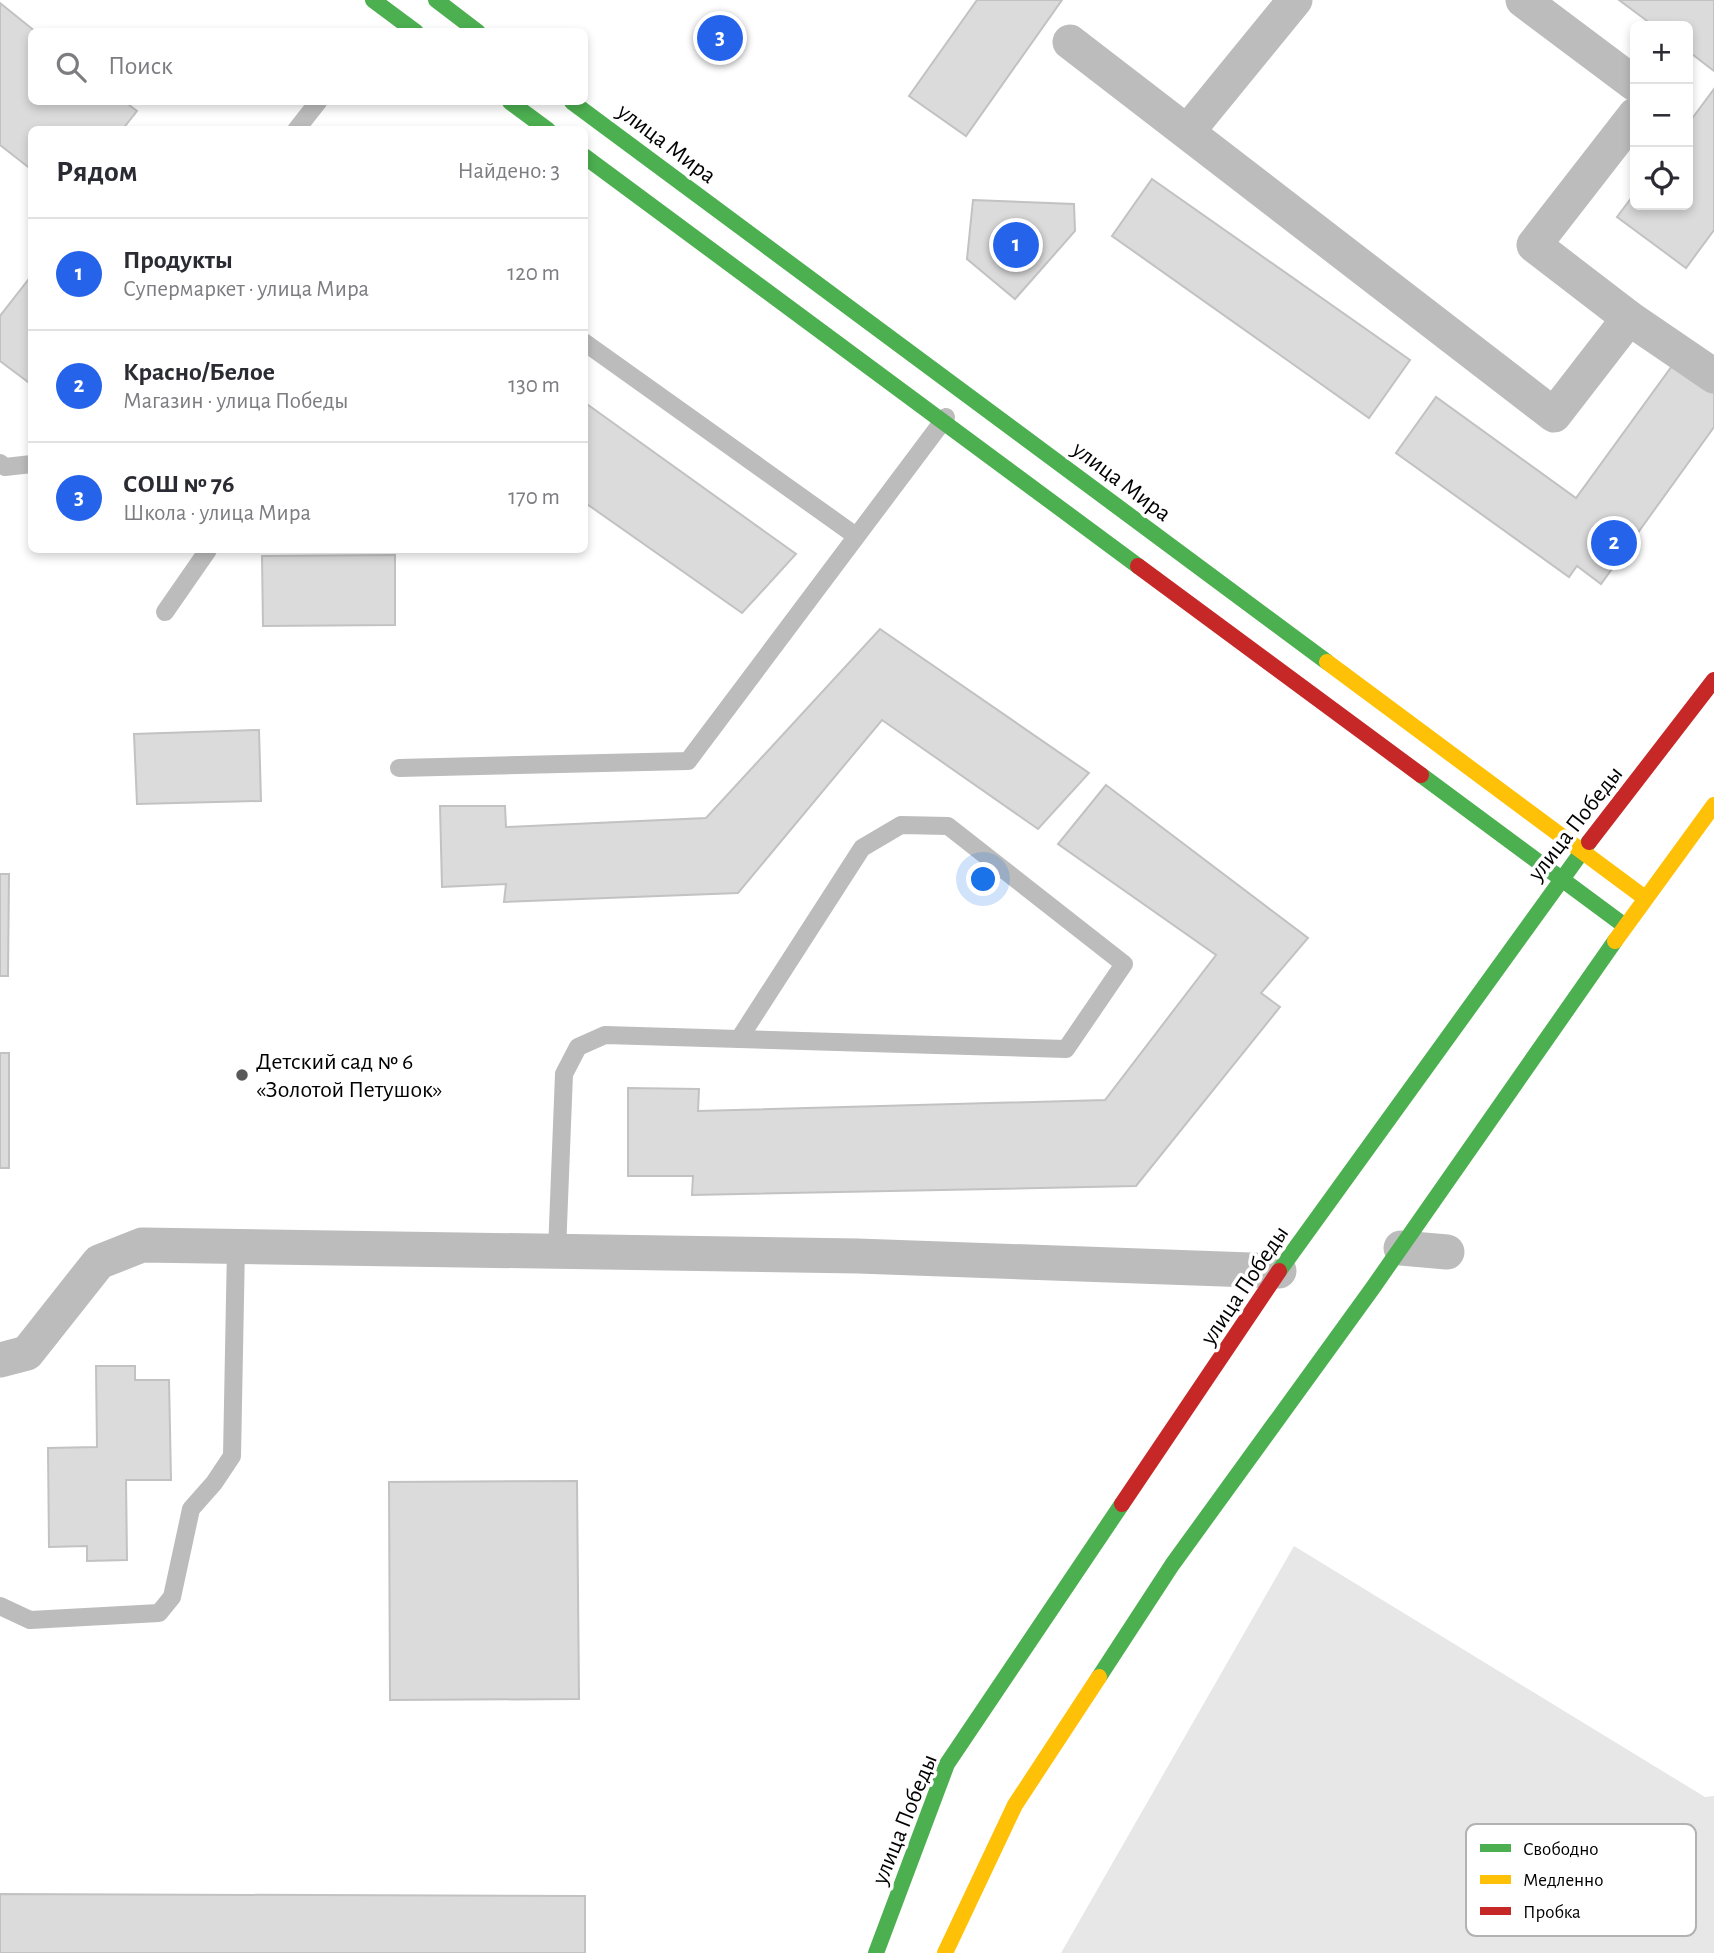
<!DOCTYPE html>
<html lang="ru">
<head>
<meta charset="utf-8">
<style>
  :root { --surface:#fff; --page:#f2f2f3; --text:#2b2b33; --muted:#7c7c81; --line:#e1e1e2; --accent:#2563eb }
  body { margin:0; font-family:"Alegreya Sans",sans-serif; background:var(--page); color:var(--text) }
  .controls { position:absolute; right:21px; top:21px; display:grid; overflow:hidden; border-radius:10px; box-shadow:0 4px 10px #0003 }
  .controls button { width:63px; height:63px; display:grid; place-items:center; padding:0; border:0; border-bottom:2px solid var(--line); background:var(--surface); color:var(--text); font:35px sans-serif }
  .you { position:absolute; left:984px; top:880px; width:24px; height:24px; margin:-18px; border:5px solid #fff; border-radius:50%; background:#1a73e8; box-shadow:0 0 0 10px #1a73e833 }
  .badge { display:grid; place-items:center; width:46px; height:46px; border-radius:50%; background:var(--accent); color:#fff; font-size:23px; font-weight:700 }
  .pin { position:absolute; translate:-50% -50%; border:4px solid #fff; box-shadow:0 2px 7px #0006 }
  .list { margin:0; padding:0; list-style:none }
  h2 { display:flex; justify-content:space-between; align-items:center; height:91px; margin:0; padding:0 28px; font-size:30px }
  h2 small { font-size:23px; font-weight:400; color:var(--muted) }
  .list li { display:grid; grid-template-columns:46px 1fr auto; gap:21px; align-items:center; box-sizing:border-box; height:112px; padding:0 28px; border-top:2px solid var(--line) }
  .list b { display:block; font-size:26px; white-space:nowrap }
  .list p { margin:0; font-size:23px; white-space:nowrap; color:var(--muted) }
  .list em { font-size:23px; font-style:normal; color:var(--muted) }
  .icon { flex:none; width:38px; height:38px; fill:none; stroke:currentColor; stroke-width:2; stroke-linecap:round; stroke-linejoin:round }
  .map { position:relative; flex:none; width:1714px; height:1953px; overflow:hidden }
  .search { position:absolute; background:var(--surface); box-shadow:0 4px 10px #0003; left:28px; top:28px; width:560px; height:77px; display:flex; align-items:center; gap:18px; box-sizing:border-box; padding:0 24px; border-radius:10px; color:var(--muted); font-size:26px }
  .panel { position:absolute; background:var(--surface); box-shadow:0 4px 10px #0003; left:28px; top:126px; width:560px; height:427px; border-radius:10px }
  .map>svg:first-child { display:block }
</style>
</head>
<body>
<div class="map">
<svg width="1714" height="1953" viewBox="0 0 1714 1953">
  <rect width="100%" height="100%" fill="#fff"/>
  <polygon fill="#e7e7e7" points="1294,1546 1705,1797 1714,1796 1714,1953 1061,1953"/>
  <g fill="#dbdbdb" stroke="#c2c2c2" stroke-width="2">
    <polygon points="977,0 1062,0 966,136 909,96"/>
    <polygon points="1619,0 1714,0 1714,71 1688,51 1688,26 1654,26"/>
    <polygon points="0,3 36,32 32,32 32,102 125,102 137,111 122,130 32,130 32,170 0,145"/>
    <polygon points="1714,89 1714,230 1686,268 1617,217 1635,193 1635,205 1688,205 1688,124"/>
    <polygon points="1152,179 1410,360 1369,418 1112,236"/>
    <polygon points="973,200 1074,204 1075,231 1015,299 967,259"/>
    <polygon points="32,275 32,385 0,361 0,316"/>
    <polygon points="1680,355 1714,379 1714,427 1601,584 1577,566 1569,577 1396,453 1436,397 1576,498"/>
    <polygon points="584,402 796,554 742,613 584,502"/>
    <polygon points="395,555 395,625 263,626 262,556"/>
    <polygon points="880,629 1089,773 1038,829 882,720 738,893 504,902 506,884 442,887 440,806 505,806 506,827 706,818"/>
    <polygon points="259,730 261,801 137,804 134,734"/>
    <polygon points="1106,785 1308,938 1261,993 1280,1007 1136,1186 692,1195 693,1176 628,1176 628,1088 699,1089 698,1111 1105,1100 1216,955 1058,844"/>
    <polygon points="0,874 9,874 8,976 0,976"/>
    <rect x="0" y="1053" width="9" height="115"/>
    <polygon points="96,1366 135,1366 135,1380 169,1380 171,1480 126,1480 127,1560 87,1561 87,1546 49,1547 48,1448 97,1447"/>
    <polygon points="577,1481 579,1699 390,1700 389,1482"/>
    <polygon points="0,1894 585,1896 585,1953 0,1953"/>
  </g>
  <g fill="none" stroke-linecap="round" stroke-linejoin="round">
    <g stroke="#bcbcbc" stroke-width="18">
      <polyline points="296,130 318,102"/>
      <polyline points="584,342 856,536"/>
      <polyline points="0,463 5,467 32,464"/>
      <polyline points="165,612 208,550"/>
      <polyline points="399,768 688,761 946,417"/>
      <polyline points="557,1251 564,1074 578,1047 605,1035 1066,1049 1124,964 948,826 901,825 862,848 739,1039"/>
      <polyline points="0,1606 30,1620 159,1613 172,1597 191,1509 214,1483 232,1456 236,1246"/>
    </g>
    <g stroke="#bcbcbc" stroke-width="35">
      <polyline points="1523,0 1635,84"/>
      <polyline points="1070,42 1554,415 1629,318 1534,245 1635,115"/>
      <polyline points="1188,131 1295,0"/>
      <polyline points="1629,318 1714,376"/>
      <polyline points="1401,1248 1447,1252"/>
      <polyline points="0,1360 27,1353 99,1262 142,1245 858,1256 1279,1271"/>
    </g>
    <g stroke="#4caf50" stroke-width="16">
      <polyline points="373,0 416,32"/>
      <polyline points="436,0 478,32"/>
      <polyline points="510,102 548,130"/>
      <polyline points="572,102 1327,662"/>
      <polyline points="584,156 1138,566"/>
      <polyline points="1421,775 1625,926"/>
      <polyline points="1279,1271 1589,842"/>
      <polyline points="1099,1677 1172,1565 1372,1289 1615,941"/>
      <polyline points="876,1953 947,1764 1122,1504"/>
    </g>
    <g stroke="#ffc107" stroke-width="16">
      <polyline points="1327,662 1645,898"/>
      <polyline points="1615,941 1714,805"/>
      <polyline points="945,1953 1015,1805 1099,1677"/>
    </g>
    <g stroke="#c62828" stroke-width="16">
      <polyline points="1138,566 1421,775"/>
      <polyline points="1589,842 1714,680"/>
      <polyline points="1122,1504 1279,1271"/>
    </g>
  </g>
  <circle fill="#595959" stroke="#fff" stroke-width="2.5" cx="242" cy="1075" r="7"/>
  <g text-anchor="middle" stroke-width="7" stroke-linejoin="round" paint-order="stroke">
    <g font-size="24" fill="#000" stroke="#fff">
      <text transform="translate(667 143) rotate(37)" y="8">улица Мира</text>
      <text transform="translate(1122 481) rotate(37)" y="8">улица Мира</text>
      <text transform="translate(1575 823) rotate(-52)" y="8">улица Победы</text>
      <text transform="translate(1244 1285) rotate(-56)" y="8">улица Победы</text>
      <text transform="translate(904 1819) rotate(-68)" y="8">улица Победы</text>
    </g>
    <g font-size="24" fill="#000" stroke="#fff" text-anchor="start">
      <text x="256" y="1069">Детский сад № 6<tspan x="256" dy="28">«Золотой Петушок»</tspan></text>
    </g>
  </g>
  <rect x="1466" y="1824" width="230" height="112" rx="10" fill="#fff" stroke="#b2b2b2" stroke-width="2"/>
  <rect x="1480" y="1844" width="31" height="8" fill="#4caf50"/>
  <rect x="1480" y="1875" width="31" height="9" fill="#ffc107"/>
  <rect x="1480" y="1907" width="31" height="8" fill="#c62828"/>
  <g font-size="19" fill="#000">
    <text x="1523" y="1855">Свободно</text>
    <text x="1523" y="1886">Медленно</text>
    <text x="1523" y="1918">Пробка</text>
  </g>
</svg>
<div class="controls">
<button>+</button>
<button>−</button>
<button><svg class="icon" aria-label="locate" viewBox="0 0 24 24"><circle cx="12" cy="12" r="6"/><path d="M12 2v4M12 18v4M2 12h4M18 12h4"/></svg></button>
</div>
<div class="you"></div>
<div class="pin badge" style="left:1016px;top:245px">1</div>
<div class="pin badge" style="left:1614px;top:543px">2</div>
<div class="pin badge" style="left:720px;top:38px">3</div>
<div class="search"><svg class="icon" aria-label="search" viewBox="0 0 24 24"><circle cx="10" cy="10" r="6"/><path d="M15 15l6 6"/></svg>Поиск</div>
<section class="panel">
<h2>Рядом<small>Найдено: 3</small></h2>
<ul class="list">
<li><span class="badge">1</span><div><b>Продукты</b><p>Супермаркет · улица Мира</p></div><em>120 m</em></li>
<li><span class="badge">2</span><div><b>Красно/Белое</b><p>Магазин · улица Победы</p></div><em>130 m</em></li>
<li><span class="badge">3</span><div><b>СОШ № 76</b><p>Школа · улица Мира</p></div><em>170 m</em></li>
</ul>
</section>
</div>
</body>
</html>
